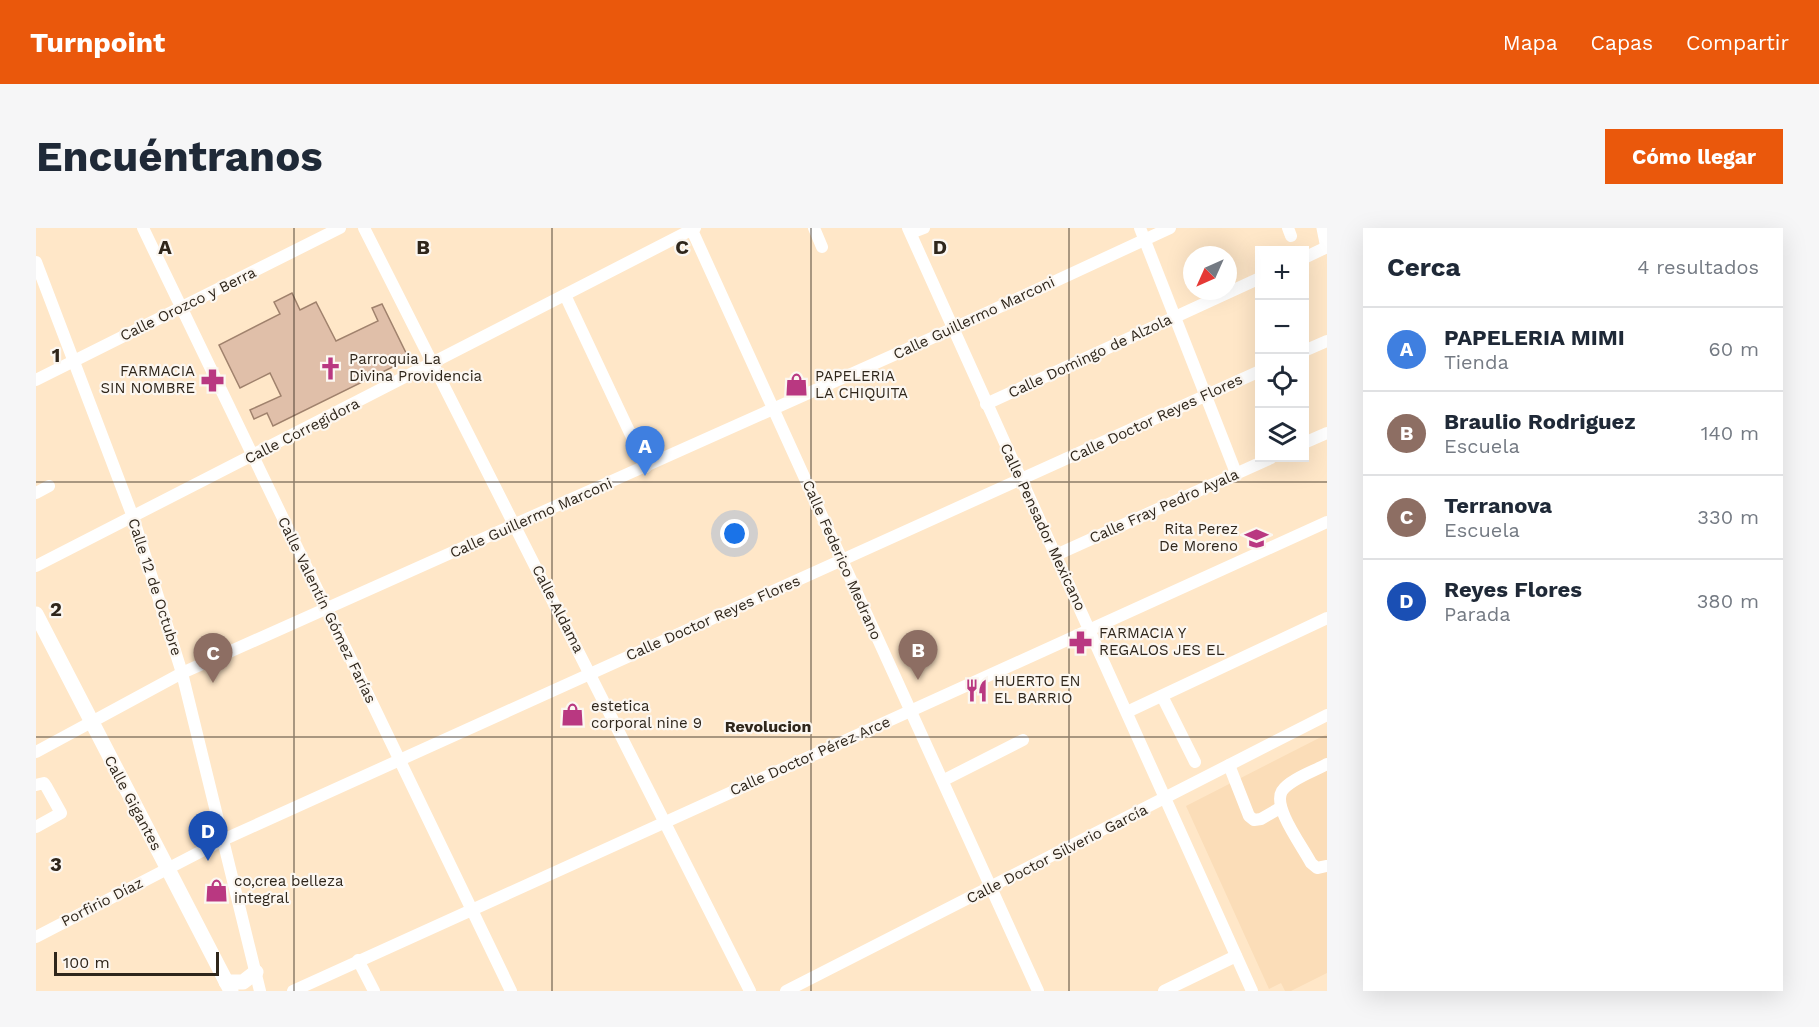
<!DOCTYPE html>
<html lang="es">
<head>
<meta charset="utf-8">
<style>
  :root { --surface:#fff; --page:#f6f6f7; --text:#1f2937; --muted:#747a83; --line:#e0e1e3; --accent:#ea580c }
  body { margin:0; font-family:"Work Sans",sans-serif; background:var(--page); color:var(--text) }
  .controls { position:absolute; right:18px; top:18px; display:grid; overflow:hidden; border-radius:0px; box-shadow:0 6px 24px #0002 }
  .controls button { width:54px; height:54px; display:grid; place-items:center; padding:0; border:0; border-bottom:2px solid var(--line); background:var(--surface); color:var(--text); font:30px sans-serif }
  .compass { position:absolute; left:1147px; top:18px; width:54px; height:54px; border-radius:50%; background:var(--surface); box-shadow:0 6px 24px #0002; rotate:225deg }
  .scale { position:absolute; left:18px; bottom:15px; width:165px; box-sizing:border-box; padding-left:6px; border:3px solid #2f261b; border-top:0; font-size:16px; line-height:21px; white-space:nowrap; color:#2f261b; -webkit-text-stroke:4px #fcf7f1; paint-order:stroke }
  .you { position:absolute; left:699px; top:306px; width:21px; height:21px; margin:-15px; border:4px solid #fff; border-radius:50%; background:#1a73e8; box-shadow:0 0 0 9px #1a73e833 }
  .badge { display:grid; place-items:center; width:39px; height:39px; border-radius:50%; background:var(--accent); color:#fff; font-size:20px; font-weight:700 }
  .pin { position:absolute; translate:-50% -50px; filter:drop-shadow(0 2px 3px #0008) }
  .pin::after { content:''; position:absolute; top:32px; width:21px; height:18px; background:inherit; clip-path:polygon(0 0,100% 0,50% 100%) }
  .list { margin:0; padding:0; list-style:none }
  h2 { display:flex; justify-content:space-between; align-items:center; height:78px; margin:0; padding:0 24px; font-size:26px }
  h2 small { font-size:20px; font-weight:400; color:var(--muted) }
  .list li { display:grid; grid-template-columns:39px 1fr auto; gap:18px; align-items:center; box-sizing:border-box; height:84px; padding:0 24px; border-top:2px solid var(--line) }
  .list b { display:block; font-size:22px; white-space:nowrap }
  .list p { margin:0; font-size:20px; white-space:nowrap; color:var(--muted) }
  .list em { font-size:20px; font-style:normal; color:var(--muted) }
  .icon { flex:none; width:33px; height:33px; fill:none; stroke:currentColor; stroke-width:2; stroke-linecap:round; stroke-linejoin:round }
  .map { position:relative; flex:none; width:1291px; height:763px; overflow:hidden; border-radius:0px }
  header { display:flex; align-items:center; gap:36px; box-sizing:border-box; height:84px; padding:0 30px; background:var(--accent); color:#fff }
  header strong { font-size:28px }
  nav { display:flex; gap:33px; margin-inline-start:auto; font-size:21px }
  .intro { display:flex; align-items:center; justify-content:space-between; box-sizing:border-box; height:144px; padding:0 36px }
  h1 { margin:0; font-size:42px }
  .button { padding:15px 27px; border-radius:0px; background:var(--accent); color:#fff; font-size:21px; font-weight:700 }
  main { display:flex; gap:36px; padding:0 36px }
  aside { flex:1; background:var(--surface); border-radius:0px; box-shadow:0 6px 24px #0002 }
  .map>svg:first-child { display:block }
</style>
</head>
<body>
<header>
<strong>Turnpoint</strong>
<nav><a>Mapa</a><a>Capas</a><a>Compartir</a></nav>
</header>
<div class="intro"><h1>Encuéntranos</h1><a class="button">Cómo llegar</a></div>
<main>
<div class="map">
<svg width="1291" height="763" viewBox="0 0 1291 763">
  <rect width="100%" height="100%" fill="#ffe7c8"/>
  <polygon fill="#fbddb8" points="1291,506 1291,745 1255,763 1249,763 1245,755 1233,761 1150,578"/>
  <polygon fill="#e0bfa9" stroke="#a0826d" stroke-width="1.5" points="256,65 264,82 280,74 300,113 342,93 336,80 346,76 373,131 237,198 231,185 218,191 214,182 245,168 234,145 204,160 183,117 244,86 238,74"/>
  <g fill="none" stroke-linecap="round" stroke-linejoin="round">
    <g stroke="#fff" stroke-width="12">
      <polyline points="107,0 475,763"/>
      <polyline points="328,0 714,763"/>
      <polyline points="655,0 1002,763"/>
      <polyline points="778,0 786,19"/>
      <polyline points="872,0 1216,763"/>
      <polyline points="1104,0 1200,245"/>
      <polyline points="1252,0 1255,8"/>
      <polyline points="875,5 888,0"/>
      <polyline points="1268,30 1291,19"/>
      <polyline points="0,34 97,289 146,445 224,763"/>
      <polyline points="529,67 610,239"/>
      <polyline points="1268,123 1291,113"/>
      <polyline points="0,152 304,0"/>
      <polyline points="950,176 1224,50"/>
      <polyline points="1268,215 1291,205"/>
      <polyline points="0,265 13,258"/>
      <polyline points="1020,327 1235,230"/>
      <polyline points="0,338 659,0"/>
      <polyline points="1126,468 1159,534"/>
      <polyline points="1091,484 1291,390"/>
      <polyline points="0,524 146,445 916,101 1134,0"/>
      <path d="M 1291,536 C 1279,543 1254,551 1246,563 C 1236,579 1267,619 1275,635 L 1281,640 L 1291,638"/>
      <polyline points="1193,537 1213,588 1218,592 1225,591 1244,580"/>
      <polyline points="908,552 987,512"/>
      <polyline points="0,557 8,555 10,558 25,585 0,599"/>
      <polyline points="0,709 189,611 1224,143"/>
      <polyline points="322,732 338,763"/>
      <polyline points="257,763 1291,294"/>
      <polyline points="750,763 1291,487"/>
      <polyline points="1128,763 1200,728"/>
    </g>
    <g stroke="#fff" stroke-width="15">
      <polyline points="1288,0 1291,15"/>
      <polyline points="0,386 195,763"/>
      <polyline points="190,754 207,754 220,744"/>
    </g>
  </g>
  <path fill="none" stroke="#2f261b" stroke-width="1.5" stroke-opacity="0.55" d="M 258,0 L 258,763M 516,0 L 516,763M 775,0 L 775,763M 1033,0 L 1033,763M 0,254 L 1291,254M 0,509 L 1291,509"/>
  <defs>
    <symbol id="church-bare" viewBox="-9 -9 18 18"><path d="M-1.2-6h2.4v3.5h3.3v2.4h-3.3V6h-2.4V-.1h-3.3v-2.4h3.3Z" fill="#b93881" stroke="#fcf7f1" stroke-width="2.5" paint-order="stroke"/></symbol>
    <symbol id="pharmacy-bare" viewBox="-9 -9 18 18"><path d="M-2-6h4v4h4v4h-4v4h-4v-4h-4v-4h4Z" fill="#b93881" stroke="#fcf7f1" stroke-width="2.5" paint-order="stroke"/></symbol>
    <symbol id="shop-bare" viewBox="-9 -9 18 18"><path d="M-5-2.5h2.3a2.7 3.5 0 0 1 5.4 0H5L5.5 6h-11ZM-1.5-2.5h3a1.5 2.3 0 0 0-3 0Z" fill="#b93881" stroke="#fcf7f1" stroke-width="2.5" paint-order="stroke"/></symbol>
    <symbol id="school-bare" viewBox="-9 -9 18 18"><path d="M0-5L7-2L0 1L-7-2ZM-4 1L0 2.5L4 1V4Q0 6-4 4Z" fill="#b93881" stroke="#fcf7f1" stroke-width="2.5" paint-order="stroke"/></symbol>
    <symbol id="restaurant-bare" viewBox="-9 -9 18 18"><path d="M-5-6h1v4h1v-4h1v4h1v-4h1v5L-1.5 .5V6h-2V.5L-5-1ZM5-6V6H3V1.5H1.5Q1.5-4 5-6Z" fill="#b93881" stroke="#fcf7f1" stroke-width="2.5" paint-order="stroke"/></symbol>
  </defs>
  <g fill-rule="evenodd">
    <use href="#church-bare" x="278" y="124" width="33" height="33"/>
    <use href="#pharmacy-bare" x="160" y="136" width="33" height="33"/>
    <use href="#shop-bare" x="744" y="140" width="33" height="33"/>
    <use href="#school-bare" x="1204" y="294" width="33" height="33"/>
    <use href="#pharmacy-bare" x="1028" y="398" width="33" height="33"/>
    <use href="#restaurant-bare" x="924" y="446" width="33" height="33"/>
    <use href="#shop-bare" x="520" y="470" width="33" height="33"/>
    <use href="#shop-bare" x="164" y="646" width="33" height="33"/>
  </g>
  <g text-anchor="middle" stroke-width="4.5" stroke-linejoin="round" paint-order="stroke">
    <g font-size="15" fill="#2f261b" stroke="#fcf7f1">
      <text transform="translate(152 76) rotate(-26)" y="5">Calle Orozco y Berra</text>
      <text transform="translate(938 90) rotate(-25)" y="5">Calle Guillermo Marconi</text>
      <text transform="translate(1054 128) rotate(-25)" y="5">Calle Domingo de Alzola</text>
      <text transform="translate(1120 190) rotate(-25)" y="5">Calle Doctor Reyes Flores</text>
      <text transform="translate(266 203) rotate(-27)" y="5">Calle Corregidora</text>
      <text transform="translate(1128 278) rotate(-24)" y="5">Calle Fray Pedro Ayala</text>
      <text transform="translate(495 290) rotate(-24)" y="5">Calle Guillermo Marconi</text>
      <text transform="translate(1007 299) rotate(65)" y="5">Calle Pensador Mexicano</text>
      <text transform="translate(806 332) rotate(66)" y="5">Calle Federico Medrano</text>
      <text transform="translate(119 359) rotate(72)" y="5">Calle 12 de Octubre</text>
      <text transform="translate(522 381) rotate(63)" y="5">Calle Aldama</text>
      <text transform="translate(291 382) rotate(64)" y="5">Calle Valentín Gómez Farías</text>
      <text transform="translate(677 390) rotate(-24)" y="5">Calle Doctor Reyes Flores</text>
      <text transform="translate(774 528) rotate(-24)" y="5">Calle Doctor Pérez Arce</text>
      <text transform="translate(97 575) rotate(62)" y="5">Calle Gigantes</text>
      <text transform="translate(1021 626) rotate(-27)" y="5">Calle Doctor Silverio García</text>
      <text transform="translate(66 674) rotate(-27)" y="5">Porfirio Díaz</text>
    </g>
    <g font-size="15" fill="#2f261b" stroke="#fcf7f1" text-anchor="start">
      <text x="313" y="136">Parroquia La<tspan x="313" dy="17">Divina Providencia</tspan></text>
      <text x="159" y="148" text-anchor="end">FARMACIA<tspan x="159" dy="17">SIN NOMBRE</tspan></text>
      <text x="779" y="153">PAPELERIA<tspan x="779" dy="17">LA CHIQUITA</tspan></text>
      <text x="1202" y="306" text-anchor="end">Rita Perez<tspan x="1202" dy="17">De Moreno</tspan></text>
      <text x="1063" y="410">FARMACIA Y<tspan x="1063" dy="17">REGALOS JES EL</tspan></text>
      <text x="958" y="458">HUERTO EN<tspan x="958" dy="17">EL BARRIO</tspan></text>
      <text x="555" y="483">estetica<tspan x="555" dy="17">corporal nine 9</tspan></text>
      <text x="198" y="658">co,crea belleza<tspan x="198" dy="17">integral</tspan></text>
    </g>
    <g font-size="16" font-weight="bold" fill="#2f261b" stroke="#fcf7f1">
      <text x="732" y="504">Revolucion</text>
    </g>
  </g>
  <g font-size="20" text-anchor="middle" font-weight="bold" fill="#2f261b" stroke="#fcf7f1" stroke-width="4.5" stroke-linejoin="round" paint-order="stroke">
    <text x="129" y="26">A</text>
    <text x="387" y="26">B</text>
    <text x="646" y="26">C</text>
    <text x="904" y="26">D</text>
    <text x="20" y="134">1</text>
    <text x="20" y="388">2</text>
    <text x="20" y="643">3</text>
  </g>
</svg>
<div class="controls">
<button>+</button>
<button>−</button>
<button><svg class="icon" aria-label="locate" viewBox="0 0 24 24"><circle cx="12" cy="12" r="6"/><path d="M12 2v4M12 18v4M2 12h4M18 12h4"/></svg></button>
<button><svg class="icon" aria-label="layers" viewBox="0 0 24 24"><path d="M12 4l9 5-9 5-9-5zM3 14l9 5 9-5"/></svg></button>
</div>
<svg class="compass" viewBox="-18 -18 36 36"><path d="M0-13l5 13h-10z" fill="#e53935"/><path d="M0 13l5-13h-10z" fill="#747a83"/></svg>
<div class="scale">100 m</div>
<div class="you"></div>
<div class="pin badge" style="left:609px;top:248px;background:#3f7fe0">A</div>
<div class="pin badge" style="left:882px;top:452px;background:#8d6e63">B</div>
<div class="pin badge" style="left:177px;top:455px;background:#8d6e63">C</div>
<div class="pin badge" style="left:172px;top:633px;background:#1a4fb4">D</div>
</div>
<aside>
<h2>Cerca<small>4 resultados</small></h2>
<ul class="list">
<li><span class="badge" style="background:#3f7fe0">A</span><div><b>PAPELERIA MIMI</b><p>Tienda</p></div><em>60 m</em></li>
<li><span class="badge" style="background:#8d6e63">B</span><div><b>Braulio Rodriguez</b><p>Escuela</p></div><em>140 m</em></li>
<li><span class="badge" style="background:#8d6e63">C</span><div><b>Terranova</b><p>Escuela</p></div><em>330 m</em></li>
<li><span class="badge" style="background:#1a4fb4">D</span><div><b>Reyes Flores</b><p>Parada</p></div><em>380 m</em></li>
</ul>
</aside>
</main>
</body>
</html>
